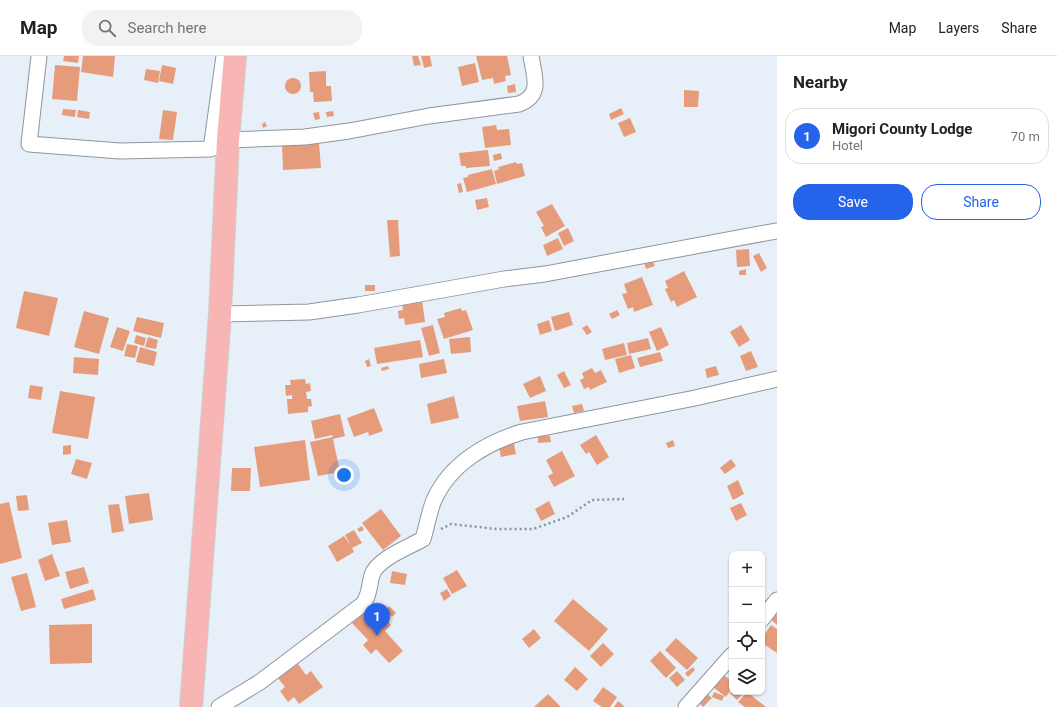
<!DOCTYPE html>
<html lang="en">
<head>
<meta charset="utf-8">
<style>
  :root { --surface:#fff; --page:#f2f2f2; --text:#222; --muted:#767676; --line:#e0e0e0; --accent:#2563eb }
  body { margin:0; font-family:Roboto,sans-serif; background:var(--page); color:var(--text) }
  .controls { position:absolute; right:12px; bottom:12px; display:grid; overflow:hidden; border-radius:8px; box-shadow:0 1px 3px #0004 }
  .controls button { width:36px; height:36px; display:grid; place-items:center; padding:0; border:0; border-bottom:1px solid var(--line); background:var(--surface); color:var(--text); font:20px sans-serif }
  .you { position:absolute; left:344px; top:419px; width:14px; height:14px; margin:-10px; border:3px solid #fff; border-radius:50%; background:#1a73e8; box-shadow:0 0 0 6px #1a73e833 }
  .badge { display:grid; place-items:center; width:26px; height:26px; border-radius:50%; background:var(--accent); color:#fff; font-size:13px; font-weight:700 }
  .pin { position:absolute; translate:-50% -33px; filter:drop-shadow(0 1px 2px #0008) }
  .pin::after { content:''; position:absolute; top:21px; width:14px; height:12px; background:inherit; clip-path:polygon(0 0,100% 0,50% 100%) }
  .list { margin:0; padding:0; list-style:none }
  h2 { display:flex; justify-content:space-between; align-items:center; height:52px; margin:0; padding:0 16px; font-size:17px }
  h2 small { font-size:13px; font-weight:400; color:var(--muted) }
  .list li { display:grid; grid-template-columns:26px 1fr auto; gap:12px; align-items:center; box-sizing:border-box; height:56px; margin:0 8px 8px; padding:0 8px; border:1px solid var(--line); border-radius:16px }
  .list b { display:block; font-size:15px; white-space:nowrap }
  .list p { margin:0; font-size:13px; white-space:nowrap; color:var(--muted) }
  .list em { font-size:13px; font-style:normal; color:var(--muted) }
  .actions { display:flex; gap:8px; padding:12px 16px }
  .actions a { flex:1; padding:9px 0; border:1px solid var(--accent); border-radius:16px; text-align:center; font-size:14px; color:var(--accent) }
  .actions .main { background:var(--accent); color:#fff }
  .icon { flex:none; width:22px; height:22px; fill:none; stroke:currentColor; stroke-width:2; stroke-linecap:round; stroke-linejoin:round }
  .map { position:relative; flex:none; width:777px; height:651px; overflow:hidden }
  header { display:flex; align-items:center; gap:24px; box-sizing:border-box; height:56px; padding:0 20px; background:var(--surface); border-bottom:1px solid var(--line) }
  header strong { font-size:19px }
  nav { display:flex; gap:22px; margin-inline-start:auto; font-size:14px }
  .search { width:280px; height:36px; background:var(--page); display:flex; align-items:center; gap:10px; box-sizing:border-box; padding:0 14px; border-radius:16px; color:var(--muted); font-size:15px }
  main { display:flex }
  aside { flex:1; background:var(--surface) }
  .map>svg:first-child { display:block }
</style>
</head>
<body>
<header>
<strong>Map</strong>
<div class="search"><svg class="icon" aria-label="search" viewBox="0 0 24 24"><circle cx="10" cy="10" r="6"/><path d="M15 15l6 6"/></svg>Search here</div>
<nav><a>Map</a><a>Layers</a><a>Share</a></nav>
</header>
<main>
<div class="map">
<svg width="777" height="651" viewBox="0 0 777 651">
  <rect width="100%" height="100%" fill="#e7f0f8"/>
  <g fill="#e69c7b">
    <polygon points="64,0 79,0 78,7 63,5"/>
    <polygon points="83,0 115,0 113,21 81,16"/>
    <polygon points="412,0 418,0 421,9 414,10"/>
    <polygon points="421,0 430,0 432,10 424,12"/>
    <polygon points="476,0 507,0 511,19 505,20 506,25 494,28 493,22 482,24"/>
    <polygon points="475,7 479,26 462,30 458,11"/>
    <polygon points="55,9 80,11 77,45 52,43"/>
    <polygon points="162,9 176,12 173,28 159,25"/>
    <polygon points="146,13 160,15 158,27 144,24"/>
    <polygon points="326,15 326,30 331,30 332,45 314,46 313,36 310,36 309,16"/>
    <circle cx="293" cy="30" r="8"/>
    <polygon points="515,28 516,36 508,37 507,30"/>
    <polygon points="684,34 699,35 698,51 684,51"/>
    <polygon points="621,52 624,58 611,64 609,58"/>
    <polygon points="63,53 76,54 75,61 62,59"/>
    <polygon points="78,54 90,56 89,63 77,61"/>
    <polygon points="163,54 177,56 173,84 159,83"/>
    <polygon points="333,55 334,60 327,61 326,56"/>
    <polygon points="319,56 320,63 315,64 313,57"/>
    <polygon points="630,62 636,76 624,81 618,67"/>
    <polygon points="265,66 267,70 263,72 262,68"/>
    <polygon points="496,69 497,74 509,73 511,89 485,92 482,71"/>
    <polygon points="319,87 321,112 283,114 282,89"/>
    <polygon points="488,94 490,110 466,112 466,110 461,110 459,97"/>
    <polygon points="501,97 502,103 494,105 493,99"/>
    <polygon points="516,106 517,108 522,107 525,120 497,128 494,115 499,113 498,111"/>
    <polygon points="492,113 496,128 467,136 463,122 468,121 468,119"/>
    <polygon points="461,127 463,136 459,137 457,128"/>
    <polygon points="487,142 489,151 477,154 475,144"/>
    <polygon points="552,148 565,170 546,181 541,171 544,170 536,156"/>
    <polygon points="387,164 398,164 400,200 390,201"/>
    <polygon points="568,172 574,185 564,190 558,177"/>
    <polygon points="558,182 563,193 547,200 543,189"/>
    <polygon points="749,193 750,210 737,211 736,194"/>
    <polygon points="759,197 767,212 761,216 753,200"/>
    <polygon points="652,203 655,210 646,213 644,206"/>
    <polygon points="746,213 746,219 739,219 739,215"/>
    <polygon points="684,215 697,241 677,251 674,244 671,246 665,233 668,232 665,225"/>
    <polygon points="642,221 653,249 634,256 633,251 628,253 622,238 627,237 624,228"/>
    <rect x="365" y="229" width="10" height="6"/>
    <polygon points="24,235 58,242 49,280 16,272"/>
    <polygon points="422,244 425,266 405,269 404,262 399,263 398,255 403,254 402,247"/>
    <polygon points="461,252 462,255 466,254 473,274 444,283 437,263 445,261 444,257"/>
    <polygon points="617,254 620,259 612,263 609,258"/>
    <polygon points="84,255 109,262 99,298 74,291"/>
    <polygon points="569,256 573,269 555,275 551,261"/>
    <polygon points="137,261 164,267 161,282 133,275"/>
    <polygon points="549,264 552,275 540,279 537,268"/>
    <polygon points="433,269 440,297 429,300 421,272"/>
    <polygon points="587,269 592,276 587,279 582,272"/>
    <polygon points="741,269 750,284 739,291 730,276"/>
    <polygon points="117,271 130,275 123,295 110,291"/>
    <polygon points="661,271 669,289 657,295 649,276"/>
    <polygon points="136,279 146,282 144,290 134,287"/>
    <polygon points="148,281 158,284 156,293 145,291"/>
    <polygon points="470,281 471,296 451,298 449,283"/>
    <polygon points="648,282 651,293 629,298 627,287"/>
    <polygon points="420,284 423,301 377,308 374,292"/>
    <polygon points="624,287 627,299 605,304 602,293"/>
    <polygon points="127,288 138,290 135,302 124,300"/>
    <polygon points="140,291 157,296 154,310 136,306"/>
    <polygon points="751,295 758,311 746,315 740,300"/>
    <polygon points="660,296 663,305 640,311 637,302"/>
    <polygon points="631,299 635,312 619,317 615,303"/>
    <polygon points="74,301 99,303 98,319 73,317"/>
    <polygon points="369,303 371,310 367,311 365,305"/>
    <polygon points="444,303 447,317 421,322 419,308"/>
    <polygon points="388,310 389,313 382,315 381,312"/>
    <polygon points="716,310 719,319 707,322 705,313"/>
    <polygon points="592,312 595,317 601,314 607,326 590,334 589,331 584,333 580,324 584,322 582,317"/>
    <polygon points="564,315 571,329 564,332 557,319"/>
    <polygon points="540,320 546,335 530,342 523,328"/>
    <polygon points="305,323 306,328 310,327 311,335 306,336 307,343 311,343 312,350 308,351 308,356 288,358 287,343 292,343 292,339 286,340 285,329 291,329 290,324"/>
    <polygon points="30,329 43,331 41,344 28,342"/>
    <polygon points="60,335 95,341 88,383 52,377"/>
    <polygon points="454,340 459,362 431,368 427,348"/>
    <polygon points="545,345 548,361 520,365 517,350"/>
    <polygon points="582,348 584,355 574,357 572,350"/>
    <polygon points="374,352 383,375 369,380 368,376 354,381 347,362"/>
    <polygon points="340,358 345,380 333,383 340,416 318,420 310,386 333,381 332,379 315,383 311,365"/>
    <polygon points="596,379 609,401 597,409 589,396 586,398 580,389"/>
    <polygon points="538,380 550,380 551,386 538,387"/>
    <polygon points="513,383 516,398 501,401 498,386"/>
    <polygon points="305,384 310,424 260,431 254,391"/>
    <polygon points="673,384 675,390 668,392 666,387"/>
    <polygon points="71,389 71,398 63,399 63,390"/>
    <polygon points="562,395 575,420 554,431 548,420 553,417 546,404"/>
    <polygon points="76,403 92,407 87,423 71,418"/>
    <polygon points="731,403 736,410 725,418 720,412"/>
    <polygon points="232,412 251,412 250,435 231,435"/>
    <polygon points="738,424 744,438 733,444 727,430"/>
    <polygon points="149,437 153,464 129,468 125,440"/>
    <polygon points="27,439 29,454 18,455 16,440"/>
    <polygon points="549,445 555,458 541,465 535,453"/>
    <polygon points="9,446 22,502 0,508 0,448"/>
    <polygon points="741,447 747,459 736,465 730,452"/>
    <polygon points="119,448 124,475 112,477 108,449"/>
    <polygon points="381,453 401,480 383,494 362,467"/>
    <polygon points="67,464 71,486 52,489 48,467"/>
    <polygon points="362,470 364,474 359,476 357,473"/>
    <polygon points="354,474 362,487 352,492 354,496 337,506 328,490 344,480 351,490 345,479"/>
    <polygon points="52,498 60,520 45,525 38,504"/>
    <polygon points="84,511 89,527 70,533 65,516"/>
    <polygon points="457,514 467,530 452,538 443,522"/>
    <polygon points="392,515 407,518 405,529 390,527"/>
    <polygon points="27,517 36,551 21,555 11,521"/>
    <polygon points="93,533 96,544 64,553 61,543"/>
    <polygon points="447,533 451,540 444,545 440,537"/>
    <polygon points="573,543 608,573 589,595 554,565"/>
    <polygon points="389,550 396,557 392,561 385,554"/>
    <polygon points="366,555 372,562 379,556 391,569 385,575 403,595 389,607 376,593 371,598 363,589 368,584 352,567"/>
    <polygon points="774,556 777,559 777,569 768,561"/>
    <polygon points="92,568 92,607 50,608 49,569"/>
    <polygon points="771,569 777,573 777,597 762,587 762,582"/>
    <polygon points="534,573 541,582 529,592 522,583"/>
    <polygon points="676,582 698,602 687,614 665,594"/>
    <polygon points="603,587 614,598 601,611 590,600"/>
    <polygon points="660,595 676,612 666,622 650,605"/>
    <polygon points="298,608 306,619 311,615 323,631 299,648 294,641 288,646 280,635 285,631 278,622"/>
    <polygon points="575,611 588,623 577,635 564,624"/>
    <polygon points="693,611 695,614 688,621 685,617"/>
    <polygon points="677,615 685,624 677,631 669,622"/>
    <polygon points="719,616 732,625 732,632 726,641 710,629"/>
    <polygon points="603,631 617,641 610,651 602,651 593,645"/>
    <polygon points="732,634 732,636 744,636 737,644 730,637"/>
    <polygon points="705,636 712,642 703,651 697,645"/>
    <polygon points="714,636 724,640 722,645 712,641"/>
    <polygon points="747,636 766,651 745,651 738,646"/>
    <polygon points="548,638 561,651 534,651"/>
    <polygon points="618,645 625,651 614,651"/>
  </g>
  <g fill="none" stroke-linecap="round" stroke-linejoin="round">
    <defs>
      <g id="minor">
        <polyline points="39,0 29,88 120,95 211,93 224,0"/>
        <path d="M 228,84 L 305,81 L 349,75 L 429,60 L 519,48 C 543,39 534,20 531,0"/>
        <polyline points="220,258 309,256 358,249 504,223 545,218 776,175"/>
        <polyline points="762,563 777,544"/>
        <path d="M 219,651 L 260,626 L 363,548 C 370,539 369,529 372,519 C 377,503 409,491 423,483 C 427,470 429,456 434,444 C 450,408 486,387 522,376 L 695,342 L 777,323"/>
        <polyline points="686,651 732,599"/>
      </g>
      <polyline id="trunk" points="191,651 220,258 228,84 235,0"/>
    </defs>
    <use href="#minor" stroke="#8e969e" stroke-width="17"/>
    <use href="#trunk" stroke="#cececf" stroke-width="24"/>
    <polyline stroke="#8c9298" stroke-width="2.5" stroke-dasharray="2 3" stroke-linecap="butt" points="441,473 451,468 497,473 533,473 567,461 592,444 624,443"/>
    <use href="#minor" stroke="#fff" stroke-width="15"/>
    <use href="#trunk" stroke="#f7b6b4" stroke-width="22"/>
  </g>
</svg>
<div class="controls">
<button>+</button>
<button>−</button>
<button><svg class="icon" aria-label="locate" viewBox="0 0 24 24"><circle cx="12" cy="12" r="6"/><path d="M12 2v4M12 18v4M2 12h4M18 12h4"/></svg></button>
<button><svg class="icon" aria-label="layers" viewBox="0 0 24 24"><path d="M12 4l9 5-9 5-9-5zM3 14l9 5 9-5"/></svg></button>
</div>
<div class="you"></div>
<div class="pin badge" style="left:377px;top:580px">1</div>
</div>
<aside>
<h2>Nearby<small></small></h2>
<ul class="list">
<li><span class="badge">1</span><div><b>Migori County Lodge</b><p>Hotel</p></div><em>70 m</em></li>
</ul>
<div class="actions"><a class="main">Save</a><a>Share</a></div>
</aside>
</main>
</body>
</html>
